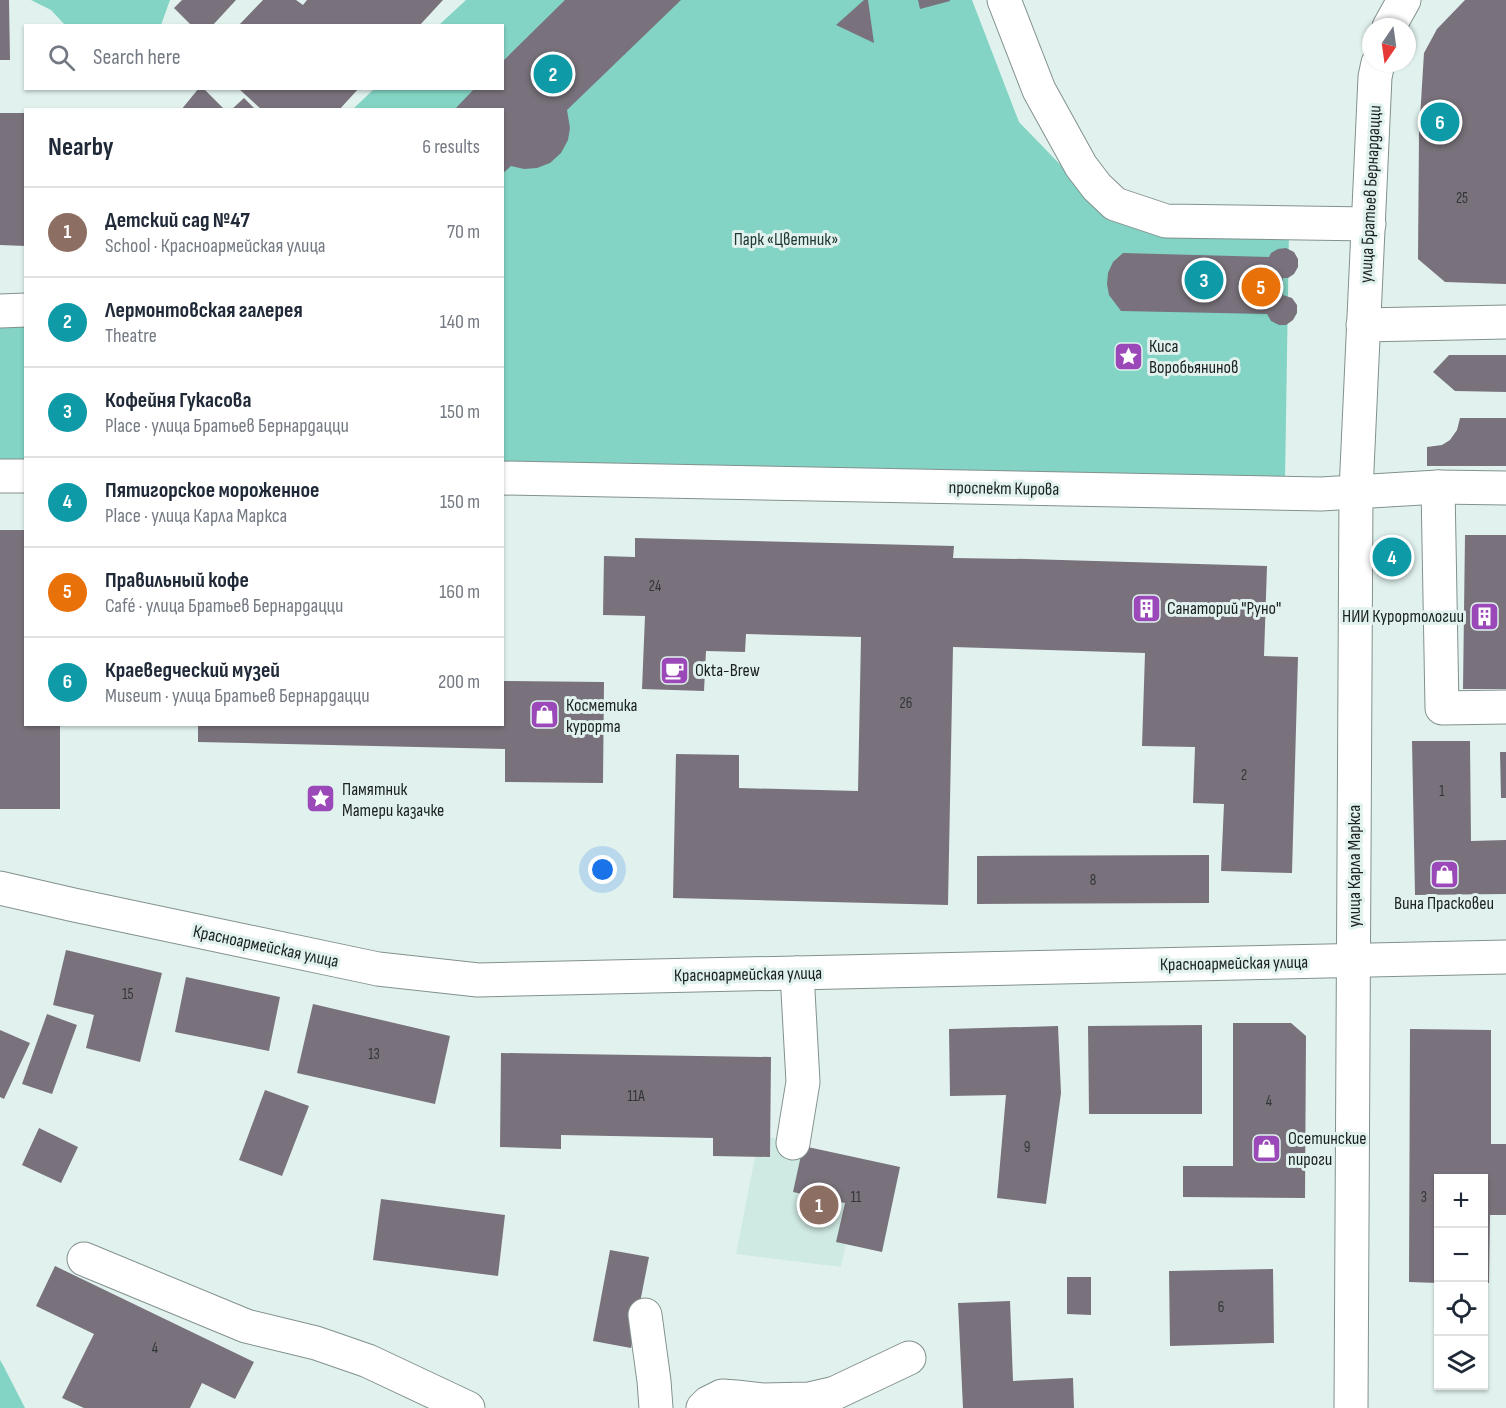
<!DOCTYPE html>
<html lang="en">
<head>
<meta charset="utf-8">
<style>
  :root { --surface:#fff; --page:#f6f6f7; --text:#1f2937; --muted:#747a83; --line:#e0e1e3; --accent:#9b49b8 }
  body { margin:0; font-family:"Sofia Sans Condensed",sans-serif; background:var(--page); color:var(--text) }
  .controls { position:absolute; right:18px; bottom:18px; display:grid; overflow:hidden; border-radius:0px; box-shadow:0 2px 4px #0004 }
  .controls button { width:54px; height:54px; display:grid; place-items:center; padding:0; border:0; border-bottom:2px solid var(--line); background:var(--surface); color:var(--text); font:30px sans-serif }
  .compass { position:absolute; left:1362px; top:18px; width:54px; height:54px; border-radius:50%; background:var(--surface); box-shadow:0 2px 4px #0004; rotate:193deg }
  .you { position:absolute; left:603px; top:870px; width:21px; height:21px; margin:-15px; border:4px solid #fff; border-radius:50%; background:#1a73e8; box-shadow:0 0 0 9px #1a73e833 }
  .badge { display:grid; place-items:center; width:39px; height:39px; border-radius:50%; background:var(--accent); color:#fff; font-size:20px; font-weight:700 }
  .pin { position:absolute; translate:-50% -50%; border:3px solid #fff; box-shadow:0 2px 6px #0006 }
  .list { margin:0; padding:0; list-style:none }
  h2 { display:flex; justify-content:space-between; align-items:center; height:78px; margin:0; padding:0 24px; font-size:26px }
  h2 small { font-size:20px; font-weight:400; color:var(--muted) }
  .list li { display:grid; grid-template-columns:39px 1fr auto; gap:18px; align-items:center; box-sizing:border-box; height:90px; padding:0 24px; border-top:2px solid var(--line) }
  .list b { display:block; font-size:22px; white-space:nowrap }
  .list p { margin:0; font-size:20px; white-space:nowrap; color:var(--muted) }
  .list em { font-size:20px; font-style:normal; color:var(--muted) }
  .icon { flex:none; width:33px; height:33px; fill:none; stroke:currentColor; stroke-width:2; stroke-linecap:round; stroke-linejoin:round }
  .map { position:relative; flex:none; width:1506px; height:1408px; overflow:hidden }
  .search { position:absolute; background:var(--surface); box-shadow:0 2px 4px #0004; left:24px; top:24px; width:480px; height:66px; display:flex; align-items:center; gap:15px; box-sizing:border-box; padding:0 21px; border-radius:0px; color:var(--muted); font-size:22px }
  .panel { position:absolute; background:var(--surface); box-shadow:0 2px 4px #0004; left:24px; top:108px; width:480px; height:618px; border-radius:0px }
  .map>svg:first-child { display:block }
</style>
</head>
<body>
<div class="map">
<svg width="1506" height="1408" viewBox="0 0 1506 1408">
  <rect width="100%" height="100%" fill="#e1f2ee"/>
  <polygon fill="#cfe9e3" points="770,1137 803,1146 900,1167 882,1252 846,1244 841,1267 736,1254 755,1157 770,1157"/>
  <g fill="#83d4c4">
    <polygon points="31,0 170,0 161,25 66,26 51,10"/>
    <polygon points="466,0 972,0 1019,122 1109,215 1289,230 1285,481 503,476 502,110 352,110 374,89 502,88 502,26 439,25"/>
    <rect x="0" y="300" width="25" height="175"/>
    <polygon points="0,1360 3,1365 25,1408 0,1408"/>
  </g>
  <g fill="#79727c">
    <polygon points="0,0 9,0 10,60 0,60"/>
    <polygon points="182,0 236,0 212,26 192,26 174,8"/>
    <polygon points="263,0 296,0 303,5 307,0 443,0 419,26 238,26"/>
    <polygon points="565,0 681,0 567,110 570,128 568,140 561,153 550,163 537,168 524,169 511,166 502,174 502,110 454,110 475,88 502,88 502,62"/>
    <polygon points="864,0 868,0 874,43 836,25"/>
    <polygon points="918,0 950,0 950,1 920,9"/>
    <polygon points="1465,0 1506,0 1506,284 1445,282 1418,259 1419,134 1424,53 1437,29"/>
    <polygon points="199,88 203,88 225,110 181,110"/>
    <polygon points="238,88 359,88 339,110 262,110"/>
    <polygon points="244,98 256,110 231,110"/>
    <polygon points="0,113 26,113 26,246 0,245"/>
    <polygon points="1286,248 1294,252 1298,259 1298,267 1294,274 1288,278 1283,278 1283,295 1292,298 1297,305 1297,313 1293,320 1286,325 1279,325 1271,321 1267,314 1121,311 1109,295 1107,284 1108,273 1113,262 1123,253 1269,257 1271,253 1278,249"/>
    <polygon points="1449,355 1506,355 1506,392 1455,391 1433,372"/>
    <polygon points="1460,418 1506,418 1506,466 1427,466 1427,447 1442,445 1450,440 1457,430"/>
    <polygon points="0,530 26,530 26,724 60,724 60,809 0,809"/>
    <polygon points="1465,535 1506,535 1506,689 1463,689"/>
    <polygon points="635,538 954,546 953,558 1027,559 1267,566 1264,656 1298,657 1292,873 1221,871 1224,804 1193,803 1195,747 1142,746 1145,653 953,647 948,905 673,898 676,754 739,755 739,788 858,791 861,637 746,634 745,652 706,651 704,691 642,689 645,616 603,615 604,556 635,557"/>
    <polygon points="1376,545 1408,547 1407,569 1375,567"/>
    <polygon points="502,681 604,682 603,783 505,782 505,749 198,742 198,724 502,724"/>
    <polygon points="1412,741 1470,741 1471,841 1506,840 1506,894 1415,895"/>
    <polygon points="1500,752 1506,752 1506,798 1501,798"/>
    <polygon points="1209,855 1209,903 977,904 977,856"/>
    <polygon points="66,950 162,973 140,1062 86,1048 94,1015 53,1005"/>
    <polygon points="186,977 280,997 269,1051 175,1032"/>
    <polygon points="313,1004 450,1036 435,1104 297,1073"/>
    <polygon points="47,1014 77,1025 52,1094 22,1084"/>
    <polygon points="1233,1023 1291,1023 1306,1036 1305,1198 1183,1197 1183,1166 1233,1166"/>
    <polygon points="1202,1025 1202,1114 1089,1114 1088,1026"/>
    <polygon points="1058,1026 1061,1093 1046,1204 997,1198 1006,1095 950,1096 949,1029"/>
    <polygon points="1410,1029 1491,1030 1491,1144 1506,1144 1506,1215 1490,1215 1489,1283 1484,1283 1484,1178 1438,1178 1438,1283 1409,1282"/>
    <polygon points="0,1030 30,1043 4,1099 0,1097"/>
    <polygon points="501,1053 771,1057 770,1157 713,1156 713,1138 561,1135 561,1149 500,1147"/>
    <polygon points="265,1090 309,1106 282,1176 239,1160"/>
    <polygon points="39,1128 78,1147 61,1183 22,1165"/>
    <polygon points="803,1146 900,1167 882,1252 836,1242 845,1203 793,1192"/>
    <polygon points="381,1199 505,1215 498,1276 373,1260"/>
    <polygon points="610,1250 649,1257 631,1348 593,1341"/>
    <polygon points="55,1266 254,1362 235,1399 202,1383 190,1408 84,1408 62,1398 94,1334 36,1306"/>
    <polygon points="1273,1269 1274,1343 1170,1346 1169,1271"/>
    <polygon points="1067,1277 1091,1277 1091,1315 1067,1314"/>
    <polygon points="1010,1301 1013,1381 1073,1378 1074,1408 963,1408 958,1303"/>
  </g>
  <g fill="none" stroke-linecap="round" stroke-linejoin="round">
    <defs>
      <g id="minor">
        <polyline points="1004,0 1039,90 1081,166 1097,187 1115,204 1166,221 1369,224"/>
        <polyline points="1389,27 1404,0"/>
        <polyline points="0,311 26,310"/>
        <polyline points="1363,325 1506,322"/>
        <polyline points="0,476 26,476"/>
        <polyline points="502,478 1321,494 1438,487 1506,488"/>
        <polyline points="1438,487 1442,708 1506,707"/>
        <polyline points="0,888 74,905 378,969 478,980 1506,957"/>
        <polyline points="793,1143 803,1082 797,973"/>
        <polyline points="84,1259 246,1326 316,1343 368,1361 468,1408"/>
        <polyline points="645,1315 654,1381 656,1408"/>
        <polyline points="703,1408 708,1403 722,1396 736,1397 764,1400 809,1399 835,1393 909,1358"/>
        <polyline points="1351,1408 1356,491 1375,77 1378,63"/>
      </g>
    </defs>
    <use href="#minor" stroke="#82918e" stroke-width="35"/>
    <use href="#minor" stroke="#fff" stroke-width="33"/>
  </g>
  <defs>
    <symbol id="sight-square" viewBox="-11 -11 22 22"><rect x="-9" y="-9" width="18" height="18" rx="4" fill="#9b49b8" stroke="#e1f2ee"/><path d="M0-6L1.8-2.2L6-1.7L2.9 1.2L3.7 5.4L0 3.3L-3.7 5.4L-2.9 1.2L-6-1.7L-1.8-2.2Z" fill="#fff"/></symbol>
    <symbol id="building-square" viewBox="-11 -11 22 22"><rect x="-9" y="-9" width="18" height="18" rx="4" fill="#9b49b8" stroke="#e1f2ee"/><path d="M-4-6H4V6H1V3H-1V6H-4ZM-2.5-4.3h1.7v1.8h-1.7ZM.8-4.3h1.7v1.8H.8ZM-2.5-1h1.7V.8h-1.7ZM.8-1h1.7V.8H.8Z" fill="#fff"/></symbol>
    <symbol id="cafe-square" viewBox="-11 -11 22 22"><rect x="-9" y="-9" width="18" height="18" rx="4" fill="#9b49b8" stroke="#e1f2ee"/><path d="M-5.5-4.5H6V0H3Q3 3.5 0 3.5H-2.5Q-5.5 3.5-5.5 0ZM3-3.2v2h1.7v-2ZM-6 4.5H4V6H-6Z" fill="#fff"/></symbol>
    <symbol id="shop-square" viewBox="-11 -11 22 22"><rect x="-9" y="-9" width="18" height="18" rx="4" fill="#9b49b8" stroke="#e1f2ee"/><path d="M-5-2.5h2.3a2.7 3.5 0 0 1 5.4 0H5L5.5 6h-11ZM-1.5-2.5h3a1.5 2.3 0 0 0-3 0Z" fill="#fff"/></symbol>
  </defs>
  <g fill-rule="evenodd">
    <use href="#sight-square" x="1112" y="340" width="33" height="33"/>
    <use href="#building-square" x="1130" y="592" width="33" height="33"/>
    <use href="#building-square" x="1468" y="600" width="33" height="33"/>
    <use href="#cafe-square" x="658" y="654" width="33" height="33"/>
    <use href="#shop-square" x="528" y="698" width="33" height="33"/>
    <use href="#sight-square" x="304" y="782" width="33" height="33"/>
    <use href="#shop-square" x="1428" y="858" width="33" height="33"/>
    <use href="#shop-square" x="1250" y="1132" width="33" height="33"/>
  </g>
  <g text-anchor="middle" stroke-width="6" stroke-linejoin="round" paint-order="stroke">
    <g font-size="15" fill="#323537">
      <text x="1462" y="203">25</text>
      <text x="655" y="591">24</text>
      <text x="906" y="708">26</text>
      <text x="1244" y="780">2</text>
      <text x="1442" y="796">1</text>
      <text x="1093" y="885">8</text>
      <text x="128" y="999">15</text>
      <text x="374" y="1059">13</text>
      <text x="636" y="1101">11А</text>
      <text x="1269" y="1106">4</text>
      <text x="1027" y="1152">9</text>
      <text x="856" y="1202">11</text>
      <text x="1424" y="1202">3</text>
      <text x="1221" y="1312">6</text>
      <text x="155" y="1353">4</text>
    </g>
    <g font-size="18" fill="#1b2120" stroke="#e1f2ee">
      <text transform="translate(1370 194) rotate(-87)" y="6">улица Братьев Бернардацци</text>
      <text transform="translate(1004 488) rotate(1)" y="6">проспект Кирова</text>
      <text transform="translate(1354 866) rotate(-90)" y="6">улица Карла Маркса</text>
      <text transform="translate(266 946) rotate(12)" y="6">Красноармейская улица</text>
      <text transform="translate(1234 963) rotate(-1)" y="6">Красноармейская улица</text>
      <text transform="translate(748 974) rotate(-1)" y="6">Красноармейская улица</text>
    </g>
    <g font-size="18" fill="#223a35" stroke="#e1f2ee">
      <text x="786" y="245">Парк «Цветник»</text>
    </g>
    <g font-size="18" fill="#1b2120" stroke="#e1f2ee" text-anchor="start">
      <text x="1149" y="352">Киса<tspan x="1149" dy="21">Воробьянинов</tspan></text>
      <text x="1167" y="614">Санаторий "Руно"</text>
      <text x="1464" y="622" text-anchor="end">НИИ Курортологии</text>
      <text x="695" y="676">Okta-Brew</text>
      <text x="566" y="711">Косметика<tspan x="566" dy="21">курорта</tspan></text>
      <text x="342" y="795">Памятник<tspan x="342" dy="21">Матери казачке</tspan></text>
      <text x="1444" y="909" text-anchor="middle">Вина Прасковеи</text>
      <text x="1288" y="1144">Осетинские<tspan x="1288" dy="21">пироги</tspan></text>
    </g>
  </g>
</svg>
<div class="controls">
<button>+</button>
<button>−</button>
<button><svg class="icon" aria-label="locate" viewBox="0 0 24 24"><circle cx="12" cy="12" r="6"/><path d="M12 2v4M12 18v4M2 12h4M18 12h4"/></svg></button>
<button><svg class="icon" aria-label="layers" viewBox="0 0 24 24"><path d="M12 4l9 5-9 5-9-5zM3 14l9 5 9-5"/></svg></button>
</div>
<svg class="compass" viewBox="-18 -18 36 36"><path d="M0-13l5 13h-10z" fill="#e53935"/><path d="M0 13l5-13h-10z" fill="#747a83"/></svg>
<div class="you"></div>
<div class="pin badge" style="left:819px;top:1205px;background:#8d6e63">1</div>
<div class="pin badge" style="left:553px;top:74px;background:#0f9aa8">2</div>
<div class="pin badge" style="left:1204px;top:280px;background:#0f9aa8">3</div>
<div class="pin badge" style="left:1392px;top:557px;background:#0f9aa8">4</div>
<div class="pin badge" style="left:1261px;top:287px;background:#e8710a">5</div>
<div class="pin badge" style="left:1440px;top:122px;background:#0f9aa8">6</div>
<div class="search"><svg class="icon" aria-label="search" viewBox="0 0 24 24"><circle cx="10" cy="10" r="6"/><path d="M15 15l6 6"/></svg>Search here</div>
<section class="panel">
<h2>Nearby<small>6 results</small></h2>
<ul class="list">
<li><span class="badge" style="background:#8d6e63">1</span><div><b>Детский сад №47</b><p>School · Красноармейская улица</p></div><em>70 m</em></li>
<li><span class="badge" style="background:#0f9aa8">2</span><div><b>Лермонтовская галерея</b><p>Theatre</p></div><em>140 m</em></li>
<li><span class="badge" style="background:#0f9aa8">3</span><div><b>Кофейня Гукасова</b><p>Place · улица Братьев Бернардацци</p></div><em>150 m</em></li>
<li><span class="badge" style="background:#0f9aa8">4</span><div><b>Пятигорское мороженное</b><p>Place · улица Карла Маркса</p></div><em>150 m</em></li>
<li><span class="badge" style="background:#e8710a">5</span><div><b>Правильный кофе</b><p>Café · улица Братьев Бернардацци</p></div><em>160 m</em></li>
<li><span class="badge" style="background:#0f9aa8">6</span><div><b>Краеведческий музей</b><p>Museum · улица Братьев Бернардацци</p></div><em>200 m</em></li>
</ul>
</section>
</div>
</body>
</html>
